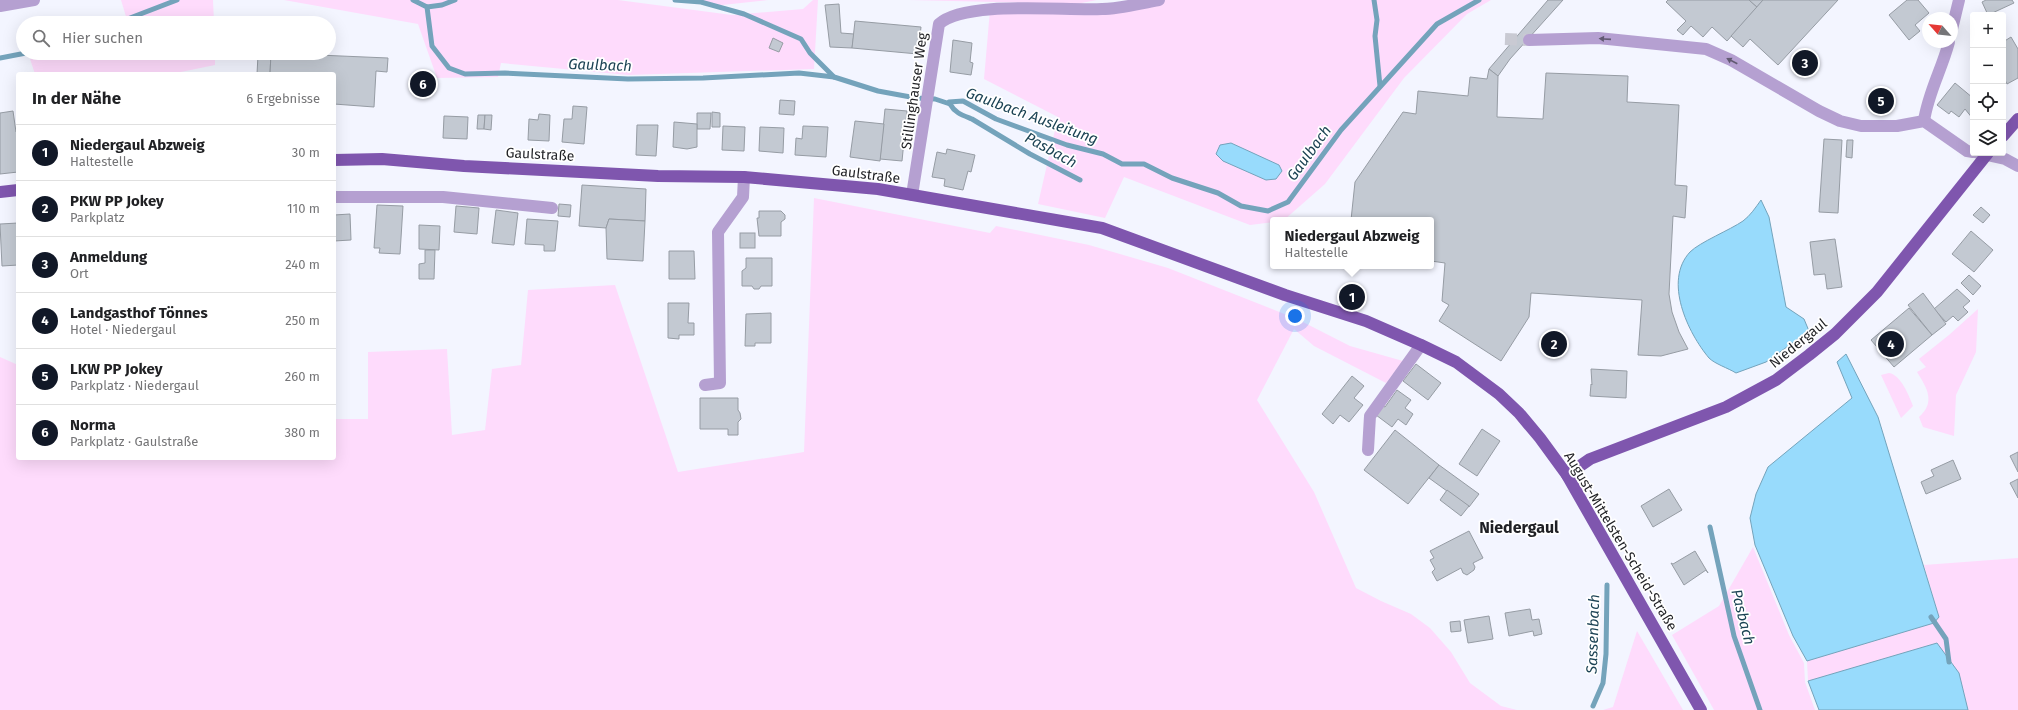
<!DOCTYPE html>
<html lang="de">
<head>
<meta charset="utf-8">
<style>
  :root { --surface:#fff; --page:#f2f2f2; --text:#202124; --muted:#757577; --line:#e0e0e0; --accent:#111827 }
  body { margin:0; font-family:"Fira Sans",sans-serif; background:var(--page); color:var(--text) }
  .controls { position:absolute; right:12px; top:12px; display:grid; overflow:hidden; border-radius:4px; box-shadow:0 4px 16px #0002 }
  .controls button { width:36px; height:36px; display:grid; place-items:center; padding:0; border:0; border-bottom:1px solid var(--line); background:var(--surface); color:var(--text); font:20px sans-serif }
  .compass { position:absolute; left:1922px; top:12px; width:36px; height:36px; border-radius:50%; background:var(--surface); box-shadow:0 4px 16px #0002; rotate:297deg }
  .you { position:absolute; left:1295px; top:316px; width:14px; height:14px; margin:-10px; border:3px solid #fff; border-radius:50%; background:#1a73e8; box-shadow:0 0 0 6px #1a73e833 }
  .badge { display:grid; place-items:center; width:26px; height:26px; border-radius:50%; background:var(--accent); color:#fff; font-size:13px; font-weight:700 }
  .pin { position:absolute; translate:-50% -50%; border:2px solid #fff; box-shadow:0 1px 4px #0006 }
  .popup { position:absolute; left:1270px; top:217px; width:164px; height:52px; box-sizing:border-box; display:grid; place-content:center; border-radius:4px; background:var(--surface); filter:drop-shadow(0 1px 3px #0005); font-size:13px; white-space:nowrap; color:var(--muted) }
  .popup b { font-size:15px; color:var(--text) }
  .popup::after { content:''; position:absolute; left:50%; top:100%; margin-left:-8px; border:8px solid transparent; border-top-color:var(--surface) }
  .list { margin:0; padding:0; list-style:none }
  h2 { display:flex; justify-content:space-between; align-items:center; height:52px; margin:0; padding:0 16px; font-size:17px }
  h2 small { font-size:13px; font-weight:400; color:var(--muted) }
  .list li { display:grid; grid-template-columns:26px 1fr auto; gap:12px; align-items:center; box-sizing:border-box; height:56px; padding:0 16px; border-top:1px solid var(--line) }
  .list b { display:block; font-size:15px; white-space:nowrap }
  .list p { margin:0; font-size:13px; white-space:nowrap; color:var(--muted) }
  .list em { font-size:13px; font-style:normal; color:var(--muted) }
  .icon { flex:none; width:22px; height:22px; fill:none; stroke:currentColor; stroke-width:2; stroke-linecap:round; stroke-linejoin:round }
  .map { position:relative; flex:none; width:2018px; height:710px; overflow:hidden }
  .search { position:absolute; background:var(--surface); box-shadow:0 4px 16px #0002; left:16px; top:16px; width:320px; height:44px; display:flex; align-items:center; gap:10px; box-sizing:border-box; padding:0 14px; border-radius:22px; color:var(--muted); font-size:15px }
  .panel { position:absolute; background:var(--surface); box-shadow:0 4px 16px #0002; left:16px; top:72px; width:320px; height:388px; border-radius:4px }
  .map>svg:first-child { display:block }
</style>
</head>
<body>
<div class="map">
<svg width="2018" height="710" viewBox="0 0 2018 710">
  <rect width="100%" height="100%" fill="#f3f5ff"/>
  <g fill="#fedbfc">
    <polygon points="121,0 213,0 214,23 128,23"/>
    <polygon points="284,0 618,0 732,15 803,9 813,0 818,0 814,69 628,75 501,63 498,77 437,78 418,24"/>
    <polygon points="678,0 768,0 713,6"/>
    <polygon points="909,0 1097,0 1076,4"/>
    <polygon points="1147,0 1491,0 1467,14 1404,78 1325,184 1284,220 1273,220 1273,222 1250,225 1124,177 1105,218 1038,204 1058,117 984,79 990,10 1057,12"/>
    <polygon points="47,53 215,53 215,65 171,74 35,74 30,59"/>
    <polygon points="814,198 990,233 996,226 1089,245 1168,268 1297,319 1350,346 1403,361 1386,383 1314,346 1294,329 1257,400 1314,492 1356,588 1381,601 1411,614 1430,628 1451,652 1470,683 1501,706 1517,710 0,710 0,357 18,365 18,458 334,458 334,419 368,419 368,352 447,349 452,435 485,430 492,369 521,365 528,290 615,285 678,472 804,452"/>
    <path d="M 1978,309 L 1976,352 L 1956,395 L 1954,436 L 1923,427 L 1919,417 C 1936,402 1927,388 1917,372 L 1926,367 L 1919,359 L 1949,335 Z"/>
    <path d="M 1889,373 C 1901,375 1909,396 1913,406 L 1901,418 L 1881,375 Z"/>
    <polygon points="1753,547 1789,635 1804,663 1805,682 1815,710 1714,710 1672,635 1719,606"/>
    <polygon points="2018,558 2018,710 1968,710 1959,673 1937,643 1808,681 1807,661 1934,623 1939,617 1924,565"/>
    <polygon points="1637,631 1683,710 1603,710 1613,707"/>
  </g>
  <g fill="#98dbfc" stroke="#74a3bb">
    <polygon points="1231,143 1279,165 1282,171 1276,179 1266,180 1223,161 1216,154 1220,145"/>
    <path d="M 1761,200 L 1769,217 L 1786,307 L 1804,319 L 1809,331 L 1766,362 L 1736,373 C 1728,368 1715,364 1709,358 C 1688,333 1663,281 1690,252 C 1700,242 1730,230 1743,221 C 1750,216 1756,207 1761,200 Z"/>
    <polygon points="1846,354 1878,417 1939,617 1934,623 1807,661 1793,636 1755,545 1750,518 1756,494 1768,467 1852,398 1837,362"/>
    <polygon points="1937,643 1959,673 1968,710 1819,710 1808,681"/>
  </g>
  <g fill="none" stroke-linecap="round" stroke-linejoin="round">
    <g stroke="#74a3bb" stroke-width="5">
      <polyline points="413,0 427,7 432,46 449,68 465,74 505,73 628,79 703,78 799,73 834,77"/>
      <polyline points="675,0 701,2 744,14 801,39 810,53 834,77 878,91 916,98 935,99 950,104 949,102 963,101 996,119 1067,145 1103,154 1122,164 1144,164 1172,178 1218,193 1241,206 1268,211 1288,202 1341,130 1437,24 1479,0"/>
      <polyline points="1374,0 1377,20 1375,36 1380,86"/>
      <polyline points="427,7 442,5 455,0"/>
      <polyline points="117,23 177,0"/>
      <polyline points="0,58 26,53"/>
      <path d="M 950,104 C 955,113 962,115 972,119 L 1030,154 L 1080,180"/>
      <polyline points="1710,527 1734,636 1760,710"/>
      <polyline points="1931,617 1946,639 1949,662"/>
      <polyline points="1593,706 1603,683 1606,654 1607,585"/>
    </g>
  </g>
  <g fill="#c3c9d2" stroke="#969ca4">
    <polygon points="1548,0 1563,0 1510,59 1498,76 1489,69"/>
    <polygon points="1668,0 1749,0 1757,7 1727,41 1712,27 1703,37 1691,26 1683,35 1677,30 1686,21 1666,2"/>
    <polygon points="1749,0 1763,0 1757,7"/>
    <polygon points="1763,0 1838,0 1778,65 1750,39 1743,47 1731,36"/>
    <polygon points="1907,0 1918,0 1929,13 1915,25 1920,31 1909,40 1889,15"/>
    <polygon points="1986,0 2012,0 2014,3 1988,15 1982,2"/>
    <polygon points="839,4 841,33 854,34 852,48 830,47 825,5"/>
    <polygon points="855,21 921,27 918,54 852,48"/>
    <polygon points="2011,37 2018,49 2018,78 2007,84 2003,76 2003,42"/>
    <polygon points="773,38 783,43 779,52 769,48"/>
    <polygon points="953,40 972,43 970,62 973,63 971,75 950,72"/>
    <polygon points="260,53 271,53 270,74 257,74 258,55"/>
    <polygon points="271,53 388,58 387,72 376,71 374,107 334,104 334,74 270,74"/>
    <polygon points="1803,59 1810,62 1808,68 1801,65"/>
    <polygon points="1489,69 1498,76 1497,117 1543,119 1546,73 1628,76 1627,102 1679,105 1675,185 1687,186 1685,218 1673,216 1669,294 1672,312 1679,332 1688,349 1661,356 1638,355 1642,300 1531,293 1529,317 1501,361 1439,321 1449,305 1442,301 1445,263 1431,261 1431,220 1351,220 1355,182 1403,112 1416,114 1418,91 1468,96 1470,77 1487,79"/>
    <polygon points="1955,83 1973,98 1973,119 1965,109 1959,117 1951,111 1949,114 1937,105"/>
    <polygon points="780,100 795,101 794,115 779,114"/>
    <polygon points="573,106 587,107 584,144 562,142 564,119 572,119"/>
    <polygon points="885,109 907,111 902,161 880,159"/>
    <polygon points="13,111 16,132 18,132 18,172 0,174 0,113"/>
    <polygon points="712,112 720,113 720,127 712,127"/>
    <polygon points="697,113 711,113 710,129 697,129"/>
    <polygon points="539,114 550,115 549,141 528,140 529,119 538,120"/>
    <polygon points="478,115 485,115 484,129 477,129"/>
    <polygon points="485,115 492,115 491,130 484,129"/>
    <polygon points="444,116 468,117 467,139 443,138"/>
    <polygon points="855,121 884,124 880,161 850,157"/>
    <polygon points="674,122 697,124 697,147 687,149 673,147"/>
    <polygon points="637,125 658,125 656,156 636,155"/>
    <polygon points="723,126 745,127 744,151 722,150"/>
    <polygon points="803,126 828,127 826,157 795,155 796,138 802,139"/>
    <polygon points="760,127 784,128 783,153 759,151"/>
    <polygon points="1824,139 1842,140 1838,213 1819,212"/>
    <polygon points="1847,140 1853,140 1852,158 1846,157"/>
    <polygon points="947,149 975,155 971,172 968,171 963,190 944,186 945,179 932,177 937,152 946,154"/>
    <polygon points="582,185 646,189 645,221 609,219 606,228 579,226"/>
    <polygon points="559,204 571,205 570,217 558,216"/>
    <polygon points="377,205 403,206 400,254 379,253 380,248 374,248"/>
    <polygon points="456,206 479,208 477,234 454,232"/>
    <polygon points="1981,207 1990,215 1983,223 1973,215"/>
    <polygon points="496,210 518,213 514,245 492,243"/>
    <polygon points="759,211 781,211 785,215 785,219 781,222 781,236 759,236 757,218 759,218"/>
    <polygon points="350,214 351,240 334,241 334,215"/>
    <polygon points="527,219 558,221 555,251 544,251 544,245 525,244"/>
    <polygon points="609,219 645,221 643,261 607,259 606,228"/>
    <polygon points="18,223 18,265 2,266 0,224"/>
    <polygon points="419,225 440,226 439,250 419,249"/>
    <polygon points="1971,231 1993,250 1974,272 1952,254"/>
    <rect x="740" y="233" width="15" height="15"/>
    <polygon points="1835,239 1842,287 1827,289 1825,274 1814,275 1810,242"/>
    <polygon points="425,250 435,250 434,279 419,279 419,264 425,263"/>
    <polygon points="669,251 694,251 695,279 669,279"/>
    <polygon points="746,258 772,258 772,286 761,286 759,289 754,289 752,286 742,286 742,271 746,268"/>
    <polygon points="1969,275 1981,286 1973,295 1961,283"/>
    <polygon points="1957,289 1970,301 1963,307 1968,312 1958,321 1953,316 1946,322 1934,309"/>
    <polygon points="1923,293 1946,324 1932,335 1908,305"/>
    <polygon points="668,303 689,303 688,323 694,323 694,335 679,335 679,339 668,338"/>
    <polygon points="1909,308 1932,335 1894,367 1871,340"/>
    <polygon points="771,313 771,343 755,343 755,346 745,346 746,314"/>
    <polygon points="1416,364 1441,383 1428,400 1403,381"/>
    <polygon points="1591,369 1627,371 1626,398 1590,396 1591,384 1592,385"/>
    <polygon points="1352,376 1364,386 1354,398 1363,405 1349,422 1340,415 1333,424 1322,414"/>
    <polygon points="1397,390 1411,400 1405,408 1413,414 1406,425 1398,419 1392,427 1376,415 1383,406 1385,407"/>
    <polygon points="700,398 738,398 738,410 740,413 741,419 738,422 738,435 728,435 728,429 700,429"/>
    <polygon points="1482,429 1500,441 1477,476 1459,464"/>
    <polygon points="1395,430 1439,465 1408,504 1364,470"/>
    <polygon points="2018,452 2018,472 2010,456"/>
    <polygon points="1953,460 1961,479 1926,494 1921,482 1934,476 1931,470"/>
    <polygon points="1439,465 1479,494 1469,507 1429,478"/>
    <polygon points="2018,479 2018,498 2010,483"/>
    <polygon points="1669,489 1682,510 1653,527 1641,506"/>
    <polygon points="1447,490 1469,506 1461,516 1440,500"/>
    <polygon points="1469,531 1483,558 1473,563 1475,567 1474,570 1467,575 1463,573 1461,568 1437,581 1432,572 1435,569 1430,560 1434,558 1430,551"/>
    <polygon points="1695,551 1708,573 1706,570 1684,585 1671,563 1673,564"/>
    <polygon points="1530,609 1532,620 1539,619 1542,634 1534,636 1533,631 1509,636 1505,613"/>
    <polygon points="1489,616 1493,639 1468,643 1464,620"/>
    <polygon points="1460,621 1461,631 1451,632 1450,622"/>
  </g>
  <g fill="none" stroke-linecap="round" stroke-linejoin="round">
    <polyline stroke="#c9cad3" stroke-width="12" stroke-dasharray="12 6" stroke-linecap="butt" points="1505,39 1529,40"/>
    <g stroke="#b5a0d1" stroke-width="12">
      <polyline points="0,6 34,0"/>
      <polyline points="1952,29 1959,0"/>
      <polyline points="1529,40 1598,38 1706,49 1731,60 1819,111 1840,121 1861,126 1897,126 1924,121 1967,151 1973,152"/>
      <path d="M 1924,121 C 1928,93 1942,69 1949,42"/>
      <polyline points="1978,153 2005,159 2018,166"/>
      <path d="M 912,195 L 939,24 C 966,0 1063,11 1102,9 C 1121,9 1141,3 1159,0"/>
      <polyline points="334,197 443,197 552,208"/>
      <polyline points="705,385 720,383 718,232 743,197 744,177"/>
      <polyline points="1368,450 1370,416 1421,345"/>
    </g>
    <g stroke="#7f56ae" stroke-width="12">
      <polyline points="2003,136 2018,119"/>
      <polyline points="334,160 382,159 464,166 658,176 744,177 878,189 1102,228 1285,295 1366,321 1421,345 1456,362 1499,394 1519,413 1540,438 1567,475 1701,710"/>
      <polyline points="0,192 18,190"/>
      <polyline points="1567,475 1590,459 1726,407 1776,380 1809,355 1835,334 1877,292 1988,153"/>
    </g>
  </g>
  <defs><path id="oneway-solid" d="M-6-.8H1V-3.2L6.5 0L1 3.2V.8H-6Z"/></defs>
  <g fill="#625a72">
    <use href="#oneway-solid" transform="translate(1605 39) rotate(-176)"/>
    <use href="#oneway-solid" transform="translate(1732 61) rotate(-153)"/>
  </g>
  <g text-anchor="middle" stroke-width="3.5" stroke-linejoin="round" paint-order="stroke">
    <g font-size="14" fill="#1f2024" stroke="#fff">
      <text transform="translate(914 91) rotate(-82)" y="5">Stillinghauser Weg</text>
      <text transform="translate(540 154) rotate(3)" y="5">Gaulstraße</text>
      <text transform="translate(866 174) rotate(7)" y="5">Gaulstraße</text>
      <text transform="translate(1798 343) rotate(-39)" y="5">Niedergaul</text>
      <text transform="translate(1621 541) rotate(59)" y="5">August-Mittelsten-Scheid-Straße</text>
    </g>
    <g font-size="15" font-style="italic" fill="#1c4354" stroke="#fff">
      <text transform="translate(600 65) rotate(2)" y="5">Gaulbach</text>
      <text transform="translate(1032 116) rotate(20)" y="5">Gaulbach Ausleitung</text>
      <text transform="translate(1051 150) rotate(29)" y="5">Pasbach</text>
      <text transform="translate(1309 153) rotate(-54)" y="5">Gaulbach</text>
      <text transform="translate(1743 617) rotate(76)" y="5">Pasbach</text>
      <text transform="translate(1593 634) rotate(-88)" y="5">Sassenbach</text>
    </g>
    <g font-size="16" font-weight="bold" fill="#1f2024" stroke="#fff">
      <text x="1519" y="533">Niedergaul</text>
    </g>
  </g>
</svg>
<div class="controls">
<button>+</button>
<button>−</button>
<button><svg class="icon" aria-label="locate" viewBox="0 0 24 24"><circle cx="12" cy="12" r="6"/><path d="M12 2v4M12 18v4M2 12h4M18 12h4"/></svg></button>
<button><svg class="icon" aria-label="layers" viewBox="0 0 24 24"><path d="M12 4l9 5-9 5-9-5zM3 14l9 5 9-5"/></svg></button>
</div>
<svg class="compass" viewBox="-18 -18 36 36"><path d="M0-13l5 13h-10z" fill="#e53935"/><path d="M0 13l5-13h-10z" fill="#757577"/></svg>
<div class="you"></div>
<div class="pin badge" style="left:1352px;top:297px">1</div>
<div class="popup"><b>Niedergaul Abzweig</b>Haltestelle</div>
<div class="pin badge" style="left:1554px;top:344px">2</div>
<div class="pin badge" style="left:1805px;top:63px">3</div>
<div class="pin badge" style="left:1891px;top:344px">4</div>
<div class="pin badge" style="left:1881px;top:101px">5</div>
<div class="pin badge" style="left:423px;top:84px">6</div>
<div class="search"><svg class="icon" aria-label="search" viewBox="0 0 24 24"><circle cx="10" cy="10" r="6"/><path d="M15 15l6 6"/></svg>Hier suchen</div>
<section class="panel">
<h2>In der Nähe<small>6 Ergebnisse</small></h2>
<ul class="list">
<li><span class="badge">1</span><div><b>Niedergaul Abzweig</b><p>Haltestelle</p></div><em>30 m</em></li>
<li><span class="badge">2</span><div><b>PKW PP Jokey</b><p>Parkplatz</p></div><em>110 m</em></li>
<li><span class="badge">3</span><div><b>Anmeldung</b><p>Ort</p></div><em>240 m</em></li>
<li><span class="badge">4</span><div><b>Landgasthof Tönnes</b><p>Hotel · Niedergaul</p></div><em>250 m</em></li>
<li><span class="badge">5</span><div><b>LKW PP Jokey</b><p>Parkplatz · Niedergaul</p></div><em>260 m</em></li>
<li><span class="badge">6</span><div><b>Norma</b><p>Parkplatz · Gaulstraße</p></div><em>380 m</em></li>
</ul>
</section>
</div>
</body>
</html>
